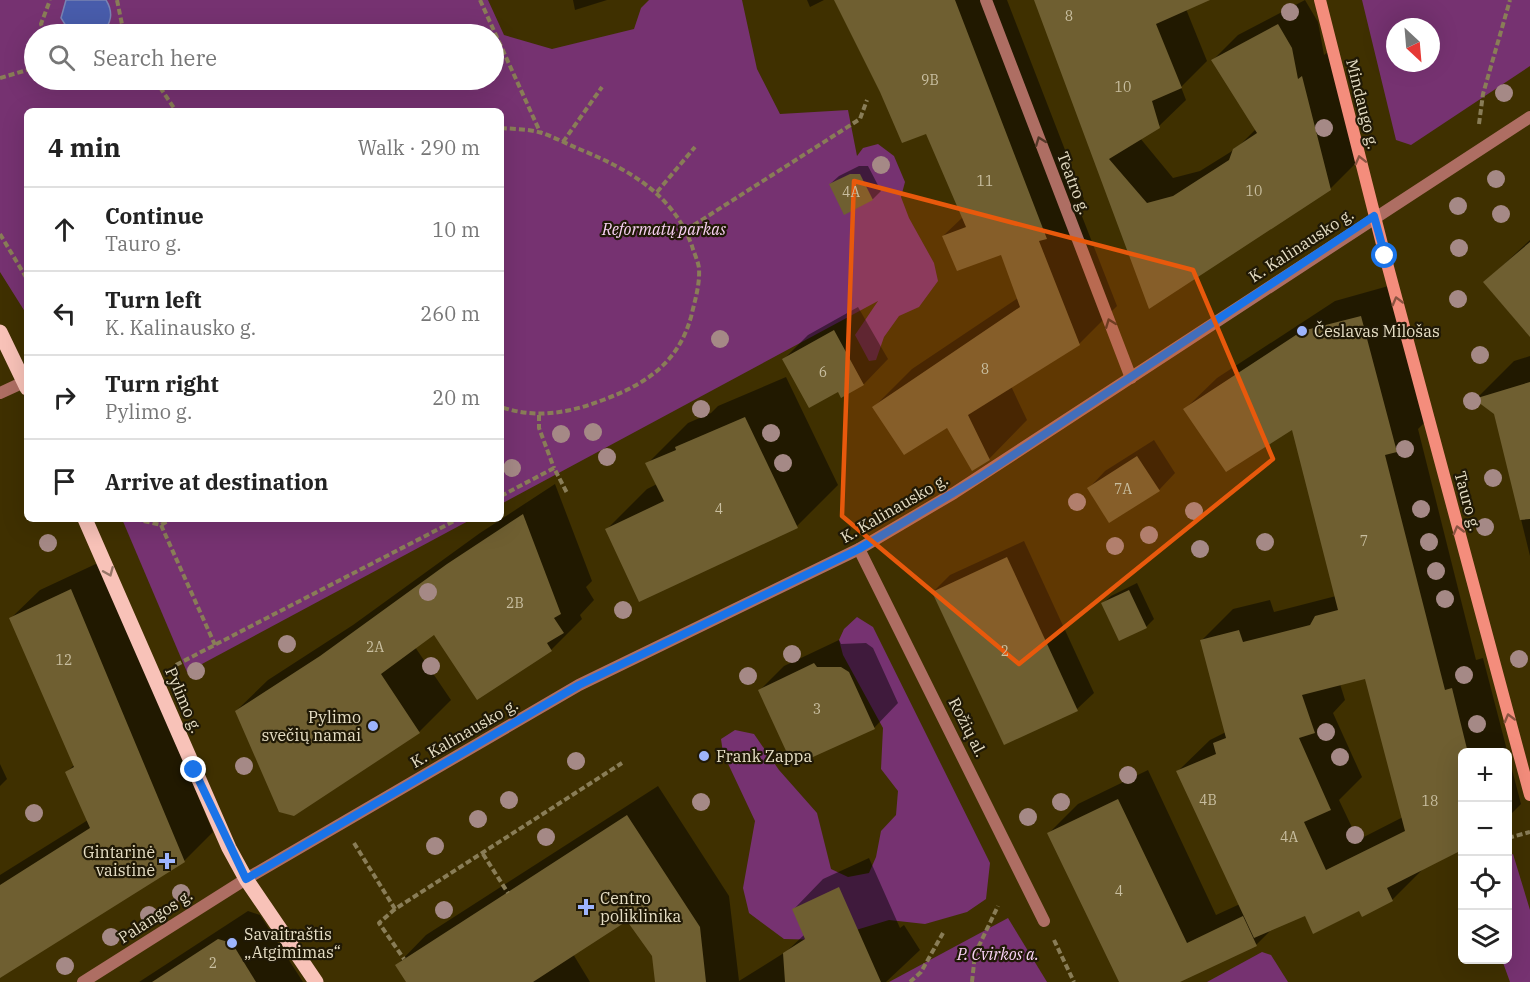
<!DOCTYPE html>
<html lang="en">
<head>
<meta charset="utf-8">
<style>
  :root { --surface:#fff; --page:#f2f2f2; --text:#222; --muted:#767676; --line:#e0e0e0 }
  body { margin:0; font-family:"IBM Plex Serif",serif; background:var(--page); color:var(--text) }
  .controls { position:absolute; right:18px; bottom:18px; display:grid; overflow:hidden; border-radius:9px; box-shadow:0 6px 24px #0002 }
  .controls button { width:54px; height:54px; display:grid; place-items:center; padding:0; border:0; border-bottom:2px solid var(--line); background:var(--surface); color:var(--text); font:30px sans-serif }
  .compass { position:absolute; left:1386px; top:18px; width:54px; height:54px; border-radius:50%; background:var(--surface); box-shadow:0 6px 24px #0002; rotate:154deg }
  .stop { position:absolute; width:18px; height:18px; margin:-14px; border:4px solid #1a73e8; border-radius:50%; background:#fff }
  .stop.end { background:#1a73e8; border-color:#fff; box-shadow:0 2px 6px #0008 }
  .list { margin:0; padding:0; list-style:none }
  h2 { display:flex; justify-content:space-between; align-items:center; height:78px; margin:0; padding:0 24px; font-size:26px }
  h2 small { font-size:20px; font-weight:400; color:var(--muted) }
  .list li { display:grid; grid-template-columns:39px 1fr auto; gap:18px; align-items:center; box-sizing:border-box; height:84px; padding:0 24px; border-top:2px solid var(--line) }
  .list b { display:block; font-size:22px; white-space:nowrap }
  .list p { margin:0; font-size:20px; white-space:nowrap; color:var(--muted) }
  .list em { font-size:20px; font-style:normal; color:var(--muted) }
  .icon { flex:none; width:33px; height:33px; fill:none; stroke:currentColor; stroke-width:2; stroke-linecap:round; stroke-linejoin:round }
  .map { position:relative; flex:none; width:1530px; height:982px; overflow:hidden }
  .search { position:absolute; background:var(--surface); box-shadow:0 6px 24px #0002; left:24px; top:24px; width:480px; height:66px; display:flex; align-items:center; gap:15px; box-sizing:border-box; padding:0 21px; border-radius:33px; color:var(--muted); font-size:22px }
  .panel { position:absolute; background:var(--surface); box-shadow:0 6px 24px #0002; left:24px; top:108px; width:480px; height:414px; border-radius:9px }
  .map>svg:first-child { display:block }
</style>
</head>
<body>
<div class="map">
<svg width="1530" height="982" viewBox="0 0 1530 982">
  <rect width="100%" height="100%" fill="#3f3000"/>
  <g fill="#763271" fill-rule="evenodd">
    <path d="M 0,0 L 488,0 L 504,35 L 552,49 L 634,29 L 641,8 L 649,0 L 742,0 L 757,69 L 780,114 L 848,110 L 857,156 L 863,148 L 878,144 L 894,156 L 905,182 L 901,197 L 909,218 L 934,263 L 938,281 L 919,307 L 899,316 L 884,337 L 876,360 L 869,361 L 855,335 L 878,301 L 501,504 L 501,111 L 27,111 L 27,315 L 0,272 ZM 34,34 L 494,34 L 494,80 L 34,80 Z"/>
    <path d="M 1362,0 L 1530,0 L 1530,66 L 1411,145 L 1396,140 ZM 1395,27 L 1431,27 L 1431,63 L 1395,63 Z"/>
    <polygon points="122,519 472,519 187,672"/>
    <polygon points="857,617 873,627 990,863 986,899 967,912 925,924 889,920 823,940 784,939 749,913 743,888 755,821 723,753 721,739 735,730 754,734 779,770 817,813 831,869 848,877 869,873 876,857 881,831 896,815 898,791 881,769 883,728 843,655 839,640 844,629"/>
    <polygon points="1513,854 1530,910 1530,982 1510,982 1502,960 1508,960 1508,856"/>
    <polygon points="1008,918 1047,982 889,982"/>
    <polygon points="1262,952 1271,955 1288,982 1207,982"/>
  </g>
  <path fill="#485cab" stroke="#7883b3" stroke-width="1.5" d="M 66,0 L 106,0 C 114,13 111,23 102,34 L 71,34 L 61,18 Z"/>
  <g fill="#0007" fill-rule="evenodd">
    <polygon points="573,0 607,0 575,10"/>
    <polygon points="807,0 824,0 810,7"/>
    <polygon points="835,0 1007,0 1084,199 1078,206 1117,306 1079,344 1011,386 1027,420 989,459 948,426 874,407 912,369 1018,298 1002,253 943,236 963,217 927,133 882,91"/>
    <polygon points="1035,0 1206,0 1186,9 1207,61 1181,87 1186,100 1159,126 1140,138 1173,178 1200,171 1237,148 1256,129 1213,60 1238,35 1305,0 1318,22 1324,55 1328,52 1356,163 1330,189 1150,307"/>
    <polygon points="859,166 868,166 881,191 873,199 845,213 830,184 839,176"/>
    <polygon points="1530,240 1530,318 1485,282"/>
    <path d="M 1392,285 L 1427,420 L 1418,429 L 1476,660 L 1483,658 L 1521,804 L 1508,817 L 1508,752 L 1462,752 L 1462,849 L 1424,868 L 1392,900 L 1360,909 L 1305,914 L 1273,928 L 1257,944 L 1176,982 L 1120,982 L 1049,833 L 1078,804 L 1148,770 L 1216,915 L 1240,904 L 1178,771 L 1210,740 L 1226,732 L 1201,641 L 1233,609 L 1270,600 L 1274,612 L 1336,596 L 1293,428 L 1185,409 L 1217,378 L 1335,301 ZM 1366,678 L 1403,817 L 1358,840 L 1339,800 L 1362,777 L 1333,713 L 1345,700 L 1340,684 Z"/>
    <polygon points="858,307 888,359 864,384 842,396 838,390 784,359 808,335"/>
    <polygon points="1530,356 1530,556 1495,413 1477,398 1514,361"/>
    <polygon points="786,377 838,485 797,526 606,530 647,489 657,484 647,464 688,423 711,413 718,406"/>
    <polygon points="1154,440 1175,473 1159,490 1089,488 1105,471"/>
    <polygon points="555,484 592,581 586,587 594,600 580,615 582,619 551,650 434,632 415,647 451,700 419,732 236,711 268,680 353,625 480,533"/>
    <polygon points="1024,541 1094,693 1077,709 1005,743 933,592 950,575"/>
    <polygon points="100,562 213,832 184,861 0,976 0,875 88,820 67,772 74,765 11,618 40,590"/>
    <polygon points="1137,583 1154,619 1146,627 1102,604 1111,596"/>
    <polygon points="839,640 841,644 866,643 873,648 898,703 874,728 760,690 784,666"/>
    <polygon points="0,764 7,779 0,786"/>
    <polygon points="658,786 729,896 739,981 787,951 805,934 794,909 823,879 869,858 900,928 904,925 920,950 886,982 656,982 653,956 627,919 573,954 590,982 407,982 397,965 426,935"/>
    <polygon points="248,911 260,915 303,982 139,982"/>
  </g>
  <g fill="#6f5f31" fill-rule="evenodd">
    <polygon points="834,0 955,0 1047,239 1039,241 1080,345 968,415 990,460 972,471 947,428 904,455 872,407 1020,307 1001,255 957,271 942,236 966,227 926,134 902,143 880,92"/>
    <polygon points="1034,0 1210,0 1156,24 1182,88 1152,101 1160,128 1109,159 1147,203 1173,196 1229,160 1233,149 1257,133 1211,60 1278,24 1292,48 1298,79 1302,76 1331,190 1149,309"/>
    <polygon points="850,174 860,174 873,200 844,215 829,184"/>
    <polygon points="1530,242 1530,337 1483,282"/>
    <path d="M 1361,316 L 1397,452 L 1385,455 L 1445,690 L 1452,688 L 1468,753 L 1462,753 L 1462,850 L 1387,888 L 1393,901 L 1362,917 L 1359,911 L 1313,934 L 1305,916 L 1254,938 L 1176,771 L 1216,754 L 1213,743 L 1226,738 L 1200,640 L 1239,630 L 1243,642 L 1310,625 L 1315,616 L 1338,610 L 1292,430 L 1226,472 L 1183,409 L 1302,331 ZM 1365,679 L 1405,831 L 1326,870 L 1304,822 L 1331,810 L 1299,738 L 1315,733 L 1302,695 Z"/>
    <polygon points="834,330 864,385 841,398 838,392 809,408 782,359"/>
    <polygon points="1530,382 1530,519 1520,520 1494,414 1474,399"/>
    <polygon points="745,417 798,528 639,602 605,529 664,501 645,463 676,450 675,447"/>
    <polygon points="1137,456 1160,491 1109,523 1087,488"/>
    <polygon points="523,514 561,614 554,618 564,633 547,643 552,651 477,700 434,635 381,674 420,733 294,816 279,812 235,711 320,656 447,564"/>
    <polygon points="1007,557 1078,711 1004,745 932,592"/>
    <polygon points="71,589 185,862 0,978 0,885 90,828 65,772 74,767 9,618"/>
    <polygon points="1129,590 1147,628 1119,641 1101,603"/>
    <polygon points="814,663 817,667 841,667 849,672 875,729 793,766 758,690"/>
    <polygon points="1118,799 1187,943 1243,916 1257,946 1180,982 1119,982 1047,833"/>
    <polygon points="627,815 700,927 706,982 655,982 652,956 627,921 533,982 406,982 395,965"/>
    <polygon points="839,887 881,982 785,982 783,953 805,939 792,909"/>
    <polygon points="218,939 232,943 256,982 152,982"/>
  </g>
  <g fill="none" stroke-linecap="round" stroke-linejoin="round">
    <g stroke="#897d57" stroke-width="4" stroke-dasharray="6 3" stroke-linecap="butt">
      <polyline points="117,0 124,34"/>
      <polyline points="480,0 540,132"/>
      <polyline points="45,34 41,24 50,0"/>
      <polyline points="0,78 34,68"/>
      <polyline points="155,80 176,111"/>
      <polyline points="1479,124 1483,94 1510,0"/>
      <path d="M 501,128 C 514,129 529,129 542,133 C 554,137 567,144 579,149 C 628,169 673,194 692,246 C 694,253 698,261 699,268 C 700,285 695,300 691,317 C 678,363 646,384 603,400 C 569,413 536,419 501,407"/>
      <polyline points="563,142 602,87"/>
      <polyline points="657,192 695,147"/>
      <polyline points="686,230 860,119 867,100"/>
      <polyline points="0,234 27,279"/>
      <polyline points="539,415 539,428 554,468"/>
      <polyline points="501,496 554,468 567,493"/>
      <polyline points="135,519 161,525 171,519"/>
      <polyline points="161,525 215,645"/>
      <polyline points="176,665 458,519"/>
      <polyline points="1508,838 1530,832"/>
      <polyline points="354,843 395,909 622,763"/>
      <polyline points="483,854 508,893"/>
      <polyline points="1461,856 1462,856"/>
      <polyline points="395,909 379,923 404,959"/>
      <polyline points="1054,940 1074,982"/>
      <polyline points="910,982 921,972 943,933"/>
      <polyline points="972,982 975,954 998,906"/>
    </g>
    <g stroke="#ae6e63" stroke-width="12">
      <polyline points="986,0 1131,378"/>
      <polyline points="0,393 24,382"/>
      <polyline points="859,549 1044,921"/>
      <polyline points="83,982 246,879 579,685 859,549 954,493 1530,117"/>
    </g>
    <polyline stroke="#f48d7c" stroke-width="12" points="1320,0 1385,256 1530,795"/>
    <g stroke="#f8c2b8" stroke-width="15">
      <polyline points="0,332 27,388"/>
      <polyline points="85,519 229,848 246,879 316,982"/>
    </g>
  </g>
  <g fill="#a58986">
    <circle cx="1290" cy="12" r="9"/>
    <circle cx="1504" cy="93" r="9"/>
    <circle cx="1324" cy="128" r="9"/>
    <circle cx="881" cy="165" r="9"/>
    <circle cx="1496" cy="179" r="9"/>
    <circle cx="1458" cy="206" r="9"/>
    <circle cx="1501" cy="214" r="9"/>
    <circle cx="1459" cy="248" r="9"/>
    <circle cx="1458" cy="299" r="9"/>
    <circle cx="720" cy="339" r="9"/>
    <circle cx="1480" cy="355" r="9"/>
    <circle cx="1472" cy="401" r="9"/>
    <circle cx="701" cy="409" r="9"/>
    <circle cx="593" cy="432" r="9"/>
    <circle cx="771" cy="433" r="9"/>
    <circle cx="561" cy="434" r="9"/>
    <circle cx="1405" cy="449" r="9"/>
    <circle cx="607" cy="457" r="9"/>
    <circle cx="783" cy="463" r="9"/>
    <circle cx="512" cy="468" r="9"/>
    <circle cx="1493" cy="478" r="9"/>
    <circle cx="1077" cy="502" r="9"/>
    <circle cx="1421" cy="509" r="9"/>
    <circle cx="1194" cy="511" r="9"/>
    <circle cx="1485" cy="527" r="9"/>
    <circle cx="1149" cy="535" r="9"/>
    <circle cx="1265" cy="542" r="9"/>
    <circle cx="1429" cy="542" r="9"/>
    <circle cx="48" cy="543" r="9"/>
    <circle cx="1115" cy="546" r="9"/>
    <circle cx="1200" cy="549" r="9"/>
    <circle cx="1436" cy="571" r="9"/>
    <circle cx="428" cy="592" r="9"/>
    <circle cx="1445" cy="599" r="9"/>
    <circle cx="623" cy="610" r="9"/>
    <circle cx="287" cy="644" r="9"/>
    <circle cx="792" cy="654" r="9"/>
    <circle cx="1519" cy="659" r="9"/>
    <circle cx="431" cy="666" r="9"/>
    <circle cx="196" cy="671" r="9"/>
    <circle cx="1464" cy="675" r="9"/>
    <circle cx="748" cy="676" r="9"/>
    <circle cx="1477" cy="724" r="9"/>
    <circle cx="1326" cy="732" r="9"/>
    <circle cx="1340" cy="757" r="9"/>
    <circle cx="576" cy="761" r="9"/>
    <circle cx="244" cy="766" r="9"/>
    <circle cx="1128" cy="775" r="9"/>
    <circle cx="509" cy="800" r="9"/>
    <circle cx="701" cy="802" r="9"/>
    <circle cx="1061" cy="802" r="9"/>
    <circle cx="34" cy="813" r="9"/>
    <circle cx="1028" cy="817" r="9"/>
    <circle cx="478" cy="819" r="9"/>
    <circle cx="1355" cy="835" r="9"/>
    <circle cx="546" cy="837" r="9"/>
    <circle cx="435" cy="846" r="9"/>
    <circle cx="181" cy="893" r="9"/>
    <circle cx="444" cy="910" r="9"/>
    <circle cx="149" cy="915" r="9"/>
    <circle cx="111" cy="937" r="9"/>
    <circle cx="65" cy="966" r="9"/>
  </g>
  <defs><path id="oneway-chevron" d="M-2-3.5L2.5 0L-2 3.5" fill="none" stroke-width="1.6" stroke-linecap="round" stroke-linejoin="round" transform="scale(1.5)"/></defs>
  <g stroke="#523727">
    <use href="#oneway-chevron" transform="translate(1040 141) rotate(-111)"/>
    <use href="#oneway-chevron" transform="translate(1110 323) rotate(-111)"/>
  </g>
  <g stroke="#8a5341">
    <use href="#oneway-chevron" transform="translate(1360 160) rotate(-104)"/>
    <use href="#oneway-chevron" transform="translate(1397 301) rotate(-105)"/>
    <use href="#oneway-chevron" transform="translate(1458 530) rotate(-105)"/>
    <use href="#oneway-chevron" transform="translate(1509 718) rotate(-105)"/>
  </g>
  <use stroke="#977668" href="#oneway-chevron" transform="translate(109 572) rotate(67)"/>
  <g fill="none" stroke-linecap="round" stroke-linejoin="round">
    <polyline stroke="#1a73e8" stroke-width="8" points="194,770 246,879 579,685 859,549 980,477 1374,216 1385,256"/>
  </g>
  <path fill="#e8590c" fill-opacity="0.2" stroke="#e8590c" stroke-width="4.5" stroke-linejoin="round" d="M 854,181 L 1193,270 L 1273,459 L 1019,664 L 842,516 Z"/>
  <g fill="#9db4fd" stroke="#201906" stroke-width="2">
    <circle cx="1302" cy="331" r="6"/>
    <circle cx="373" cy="726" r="6"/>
    <circle cx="704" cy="756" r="6"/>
    <path d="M164 852h6v6h6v6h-6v6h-6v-6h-6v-6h6z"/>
    <path d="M583 898h6v6h6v6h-6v6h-6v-6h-6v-6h6z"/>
    <circle cx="232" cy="943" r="6"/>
  </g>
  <g text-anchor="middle" stroke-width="4.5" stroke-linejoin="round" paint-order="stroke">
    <g font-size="14" fill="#c9bfa1">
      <text x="1069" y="21">8</text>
      <text x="930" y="85">9B</text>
      <text x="1123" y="92">10</text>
      <text x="985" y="186">11</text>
      <text x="1254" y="196">10</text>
      <text x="851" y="197">4A</text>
      <text x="985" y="374">8</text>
      <text x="823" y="377">6</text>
      <text x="1123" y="494">7A</text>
      <text x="719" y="514">4</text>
      <text x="1364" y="546">7</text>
      <text x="515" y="608">2B</text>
      <text x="375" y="652">2A</text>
      <text x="1005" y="656">2</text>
      <text x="64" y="665">12</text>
      <text x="817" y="714">3</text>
      <text x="1208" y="805">4B</text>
      <text x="1430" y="806">18</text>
      <text x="1289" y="842">4A</text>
      <text x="1119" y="896">4</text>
      <text x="213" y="968">2</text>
    </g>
    <g font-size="16" fill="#e7dfc6" stroke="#201906">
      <text transform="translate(1363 104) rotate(76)" y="6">Mindaugo g.</text>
      <text transform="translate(1074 183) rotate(69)" y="6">Teatro g.</text>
      <text transform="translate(1301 245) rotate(-33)" y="6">K. Kalinausko g.</text>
      <text transform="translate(1468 501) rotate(75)" y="6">Tauro g.</text>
      <text transform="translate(894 508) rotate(-30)" y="6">K. Kalinausko g.</text>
      <text transform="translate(184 700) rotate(67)" y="6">Pylimo g.</text>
      <text transform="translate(968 727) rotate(63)" y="6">Rožių al.</text>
      <text transform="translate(464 733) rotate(-30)" y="6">K. Kalinausko g.</text>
      <text transform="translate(155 916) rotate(-33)" y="6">Palangos g.</text>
    </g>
    <g font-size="16" font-style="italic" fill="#f9d2f4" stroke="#201906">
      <text x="664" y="235">Reformatų parkas</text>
      <text x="998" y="960">P. Cvirkos a.</text>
    </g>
    <g font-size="16" fill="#e7dfc6" stroke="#201906" text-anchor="start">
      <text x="1314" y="337">Česlavas Milošas</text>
      <text x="361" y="723" text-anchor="end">Pylimo<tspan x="361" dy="18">svečių namai</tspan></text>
      <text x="716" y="762">Frank Zappa</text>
      <text x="155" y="858" text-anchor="end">Gintarinė<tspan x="155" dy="18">vaistinė</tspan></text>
      <text x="600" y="904">Centro<tspan x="600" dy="18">poliklinika</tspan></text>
      <text x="244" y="940">Savaitraštis<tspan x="244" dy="18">„Atgimimas“</tspan></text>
    </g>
  </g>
</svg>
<div class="controls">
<button>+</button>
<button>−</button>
<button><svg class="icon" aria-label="locate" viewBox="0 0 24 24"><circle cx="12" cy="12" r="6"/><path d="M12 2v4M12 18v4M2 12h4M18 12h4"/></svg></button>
<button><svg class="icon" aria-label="layers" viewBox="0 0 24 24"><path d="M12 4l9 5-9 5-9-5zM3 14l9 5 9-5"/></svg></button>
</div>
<svg class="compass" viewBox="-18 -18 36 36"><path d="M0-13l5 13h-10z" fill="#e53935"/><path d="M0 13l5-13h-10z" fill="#767676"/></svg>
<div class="stop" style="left:1385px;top:256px"></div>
<div class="stop end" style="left:194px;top:770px"></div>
<div class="search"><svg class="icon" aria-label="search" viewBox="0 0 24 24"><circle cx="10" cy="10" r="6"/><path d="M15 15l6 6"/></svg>Search here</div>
<section class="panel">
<h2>4 min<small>Walk · 290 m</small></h2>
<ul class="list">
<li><svg class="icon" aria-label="ahead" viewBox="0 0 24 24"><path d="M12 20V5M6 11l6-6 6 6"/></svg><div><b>Continue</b><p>Tauro g.</p></div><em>10 m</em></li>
<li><svg class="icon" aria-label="left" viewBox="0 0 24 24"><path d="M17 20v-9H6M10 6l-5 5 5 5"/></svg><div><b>Turn left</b><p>K. Kalinausko g.</p></div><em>260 m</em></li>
<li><svg class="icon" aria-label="right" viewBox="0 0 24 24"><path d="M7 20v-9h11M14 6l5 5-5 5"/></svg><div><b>Turn right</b><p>Pylimo g.</p></div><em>20 m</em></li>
<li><svg class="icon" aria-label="arrive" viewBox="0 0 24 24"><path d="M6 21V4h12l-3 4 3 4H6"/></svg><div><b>Arrive at destination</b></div></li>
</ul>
</section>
</div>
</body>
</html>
